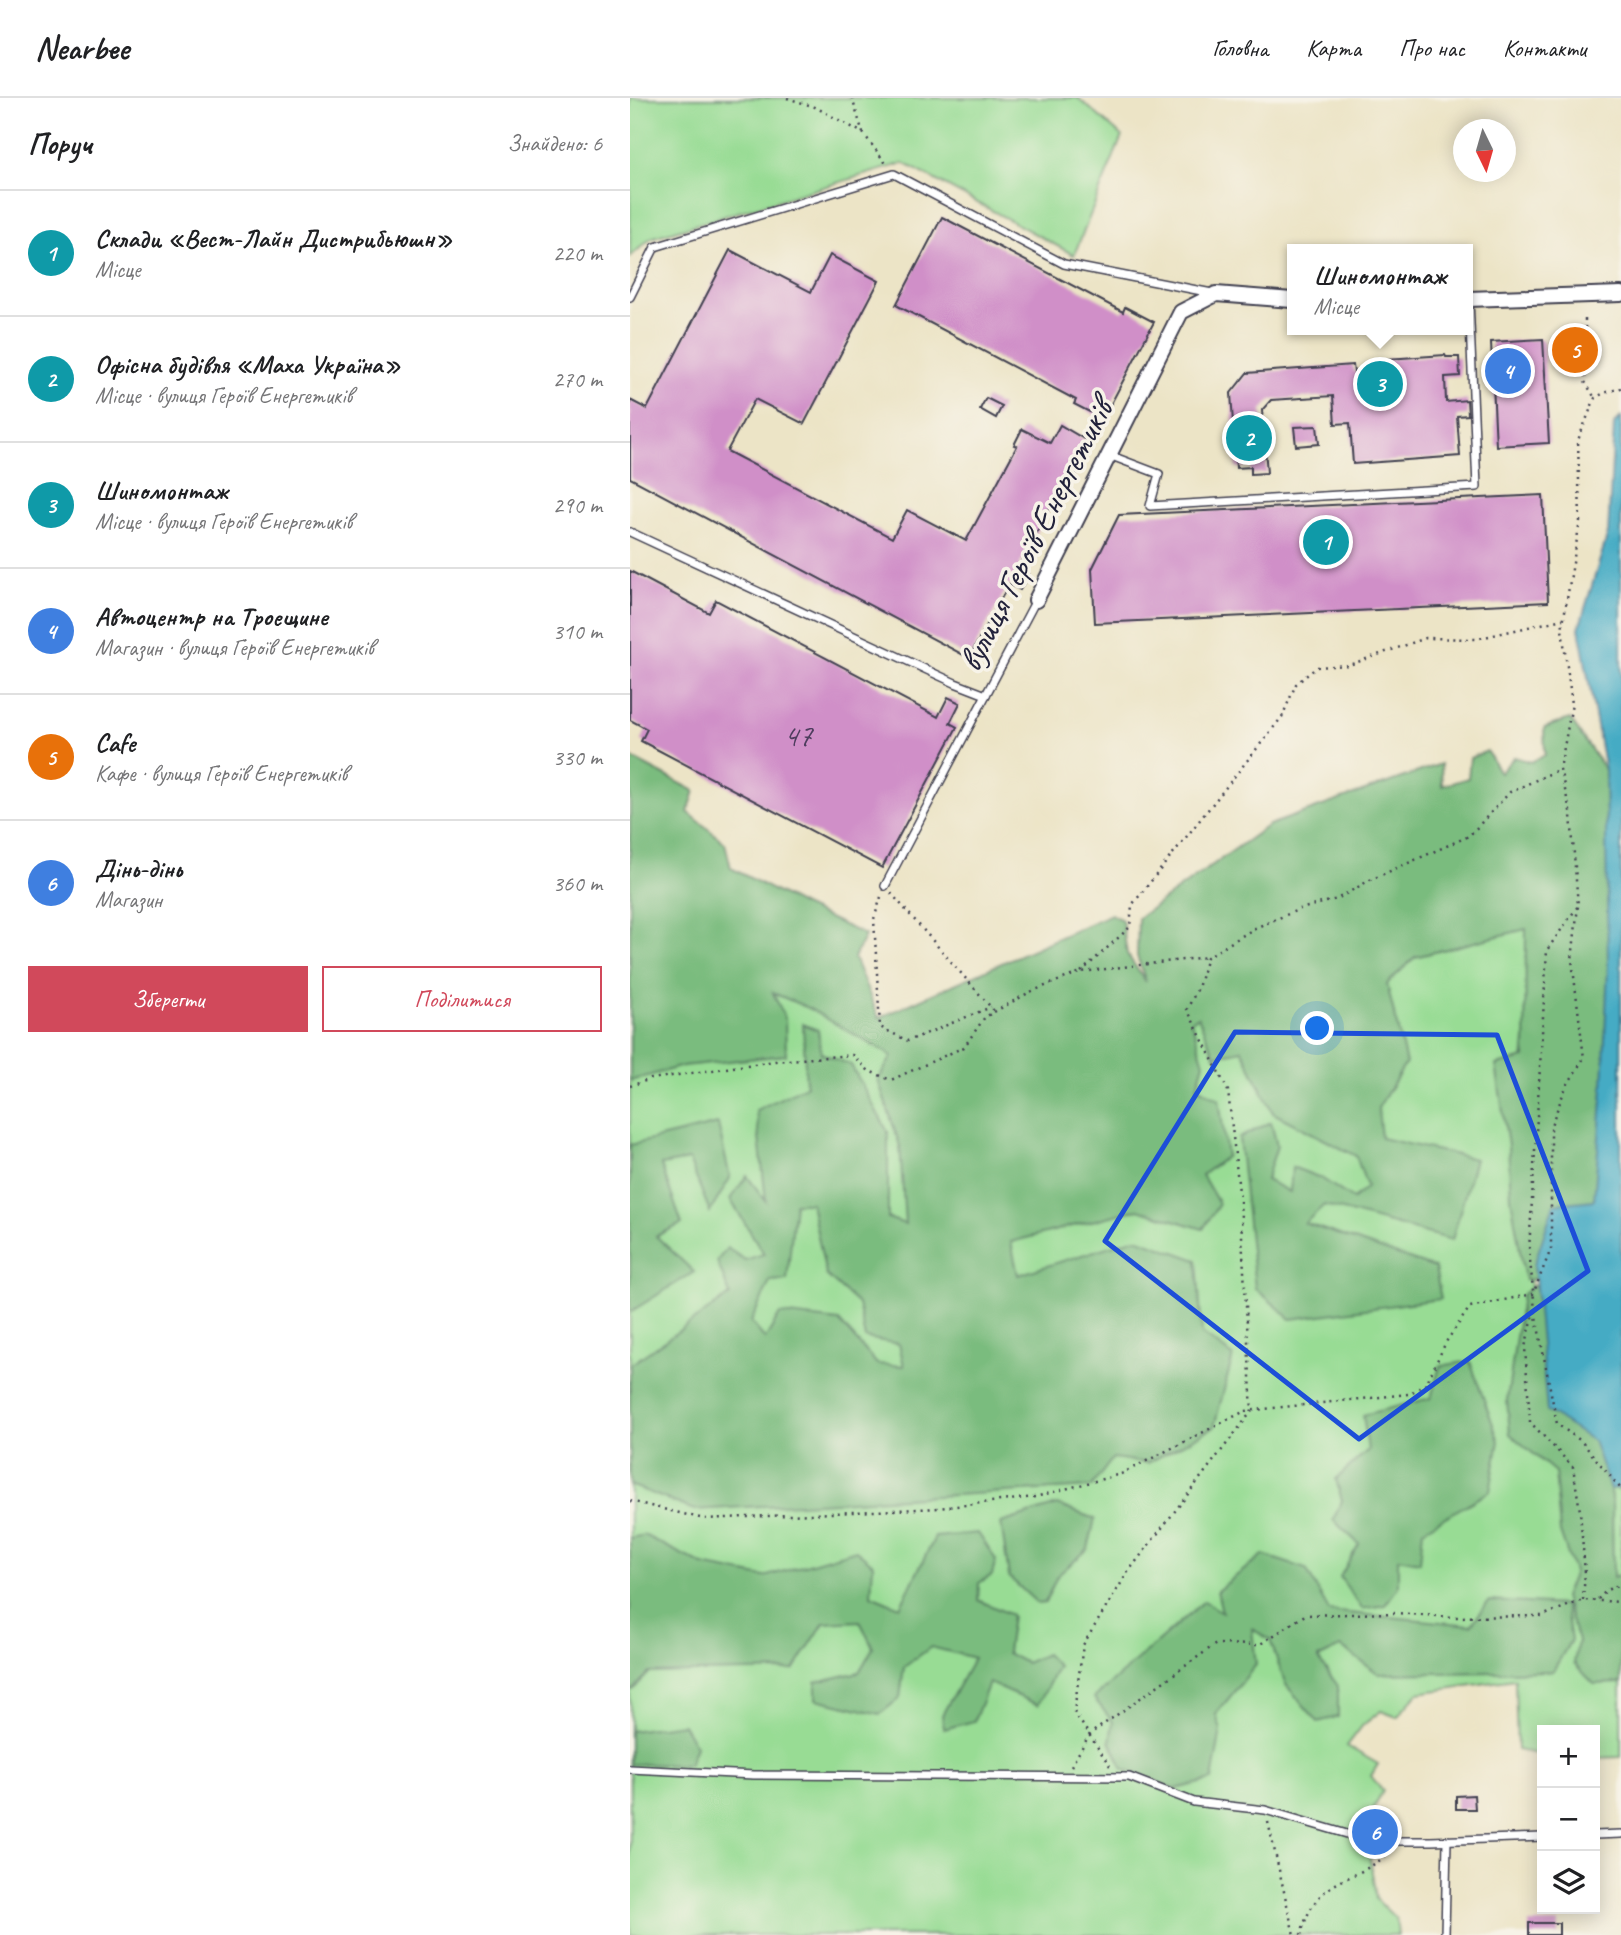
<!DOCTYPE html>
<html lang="uk">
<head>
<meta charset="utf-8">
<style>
  :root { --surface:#fff; --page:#f2f2f2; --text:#202124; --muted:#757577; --line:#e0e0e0; --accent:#d1495b }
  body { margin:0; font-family:Caveat,sans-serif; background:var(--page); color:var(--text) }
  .controls { position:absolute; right:21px; bottom:21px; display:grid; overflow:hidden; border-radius:0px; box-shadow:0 4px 18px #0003 }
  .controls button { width:63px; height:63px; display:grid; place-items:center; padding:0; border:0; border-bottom:2px solid var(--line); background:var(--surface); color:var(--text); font:35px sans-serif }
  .compass { position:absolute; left:823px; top:21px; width:63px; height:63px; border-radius:50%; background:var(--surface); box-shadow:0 4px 18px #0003; rotate:175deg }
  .you { position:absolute; left:688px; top:931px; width:24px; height:24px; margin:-18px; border:5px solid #fff; border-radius:50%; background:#1a73e8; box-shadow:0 0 0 10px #1a73e833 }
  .badge { display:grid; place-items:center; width:46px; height:46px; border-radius:50%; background:var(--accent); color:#fff; font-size:23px; font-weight:700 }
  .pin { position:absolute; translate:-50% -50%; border:4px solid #fff; box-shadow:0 2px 7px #0006 }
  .popup { position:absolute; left:657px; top:146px; width:186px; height:91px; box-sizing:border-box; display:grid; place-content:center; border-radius:0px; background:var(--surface); filter:drop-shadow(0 2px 5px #0005); font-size:23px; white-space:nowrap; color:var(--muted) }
  .popup b { font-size:26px; color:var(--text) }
  .popup::after { content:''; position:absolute; left:50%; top:100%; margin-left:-14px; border:14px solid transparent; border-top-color:var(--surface) }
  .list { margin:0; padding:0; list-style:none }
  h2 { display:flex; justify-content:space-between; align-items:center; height:91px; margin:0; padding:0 28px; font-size:30px }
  h2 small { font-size:23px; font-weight:400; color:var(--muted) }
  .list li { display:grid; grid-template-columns:46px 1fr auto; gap:21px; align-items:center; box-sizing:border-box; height:126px; padding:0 28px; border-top:2px solid var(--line) }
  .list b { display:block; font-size:26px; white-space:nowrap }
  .list p { margin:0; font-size:23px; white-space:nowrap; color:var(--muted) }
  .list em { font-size:23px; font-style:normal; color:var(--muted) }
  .actions { display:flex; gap:14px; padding:21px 28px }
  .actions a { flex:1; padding:16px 0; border:2px solid var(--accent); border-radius:0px; text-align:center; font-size:24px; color:var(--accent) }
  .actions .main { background:var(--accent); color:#fff }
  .icon { flex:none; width:38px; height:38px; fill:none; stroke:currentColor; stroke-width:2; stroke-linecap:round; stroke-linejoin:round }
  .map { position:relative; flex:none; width:991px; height:1837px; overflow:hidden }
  header { display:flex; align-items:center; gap:42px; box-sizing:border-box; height:98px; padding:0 35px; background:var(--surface); border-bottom:2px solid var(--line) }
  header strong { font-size:33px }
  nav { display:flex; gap:38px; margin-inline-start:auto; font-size:24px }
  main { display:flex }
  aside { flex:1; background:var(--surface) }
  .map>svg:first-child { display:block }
</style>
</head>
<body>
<header>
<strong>Nearbee</strong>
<nav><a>Головна</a><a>Карта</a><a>Про нас</a><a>Контакти</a></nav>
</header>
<main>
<aside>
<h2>Поруч<small>Знайдено: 6</small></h2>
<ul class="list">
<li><span class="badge" style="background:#0f9aa8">1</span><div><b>Склади «Вест-Лайн Дистрибьюшн»</b><p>Місце</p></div><em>220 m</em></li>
<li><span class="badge" style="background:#0f9aa8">2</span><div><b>Офісна будівля «Маха Україна»</b><p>Місце · вулиця Героїв Енергетиків</p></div><em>270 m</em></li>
<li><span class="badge" style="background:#0f9aa8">3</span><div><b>Шиномонтаж</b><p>Місце · вулиця Героїв Енергетиків</p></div><em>290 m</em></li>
<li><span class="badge" style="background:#3f7fe0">4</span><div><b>Автоцентр на Троещине</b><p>Магазин · вулиця Героїв Енергетиків</p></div><em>310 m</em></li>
<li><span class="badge" style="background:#e8710a">5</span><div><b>Cafe</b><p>Кафе · вулиця Героїв Енергетиків</p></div><em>330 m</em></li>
<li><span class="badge" style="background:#3f7fe0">6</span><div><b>Дінь-дінь</b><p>Магазин</p></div><em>360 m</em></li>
</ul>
<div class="actions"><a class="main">Зберегти</a><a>Поділитися</a></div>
</aside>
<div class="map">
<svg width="991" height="1837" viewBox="0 0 991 1837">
  <rect width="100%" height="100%" fill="#f7f3e8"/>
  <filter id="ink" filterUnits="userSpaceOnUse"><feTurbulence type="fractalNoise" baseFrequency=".0143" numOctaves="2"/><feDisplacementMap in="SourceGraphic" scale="14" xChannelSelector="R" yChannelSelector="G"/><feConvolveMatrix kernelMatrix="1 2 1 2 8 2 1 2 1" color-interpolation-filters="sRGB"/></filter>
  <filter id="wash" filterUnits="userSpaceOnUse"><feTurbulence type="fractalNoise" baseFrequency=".00686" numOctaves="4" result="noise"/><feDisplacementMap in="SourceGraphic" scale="28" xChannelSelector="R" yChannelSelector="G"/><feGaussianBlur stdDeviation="1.57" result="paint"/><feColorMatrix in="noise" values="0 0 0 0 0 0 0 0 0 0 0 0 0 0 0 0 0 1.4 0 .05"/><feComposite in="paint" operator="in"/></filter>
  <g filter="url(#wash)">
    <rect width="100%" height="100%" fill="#ece4c6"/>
    <g fill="#98dc94" stroke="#5d7f68" stroke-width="2">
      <polygon points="0,0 448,0 492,38 444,157 274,65 21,140 0,159"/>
      <polygon points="912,757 888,1017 909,1322 965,1386 991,1392 991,1659 965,1660 965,1632 912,1632 912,1657 887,1652 885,1581 788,1595 767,1619 751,1613 733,1627 717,1648 748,1666 741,1678 753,1693 730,1732 739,1755 746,1801 766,1821 768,1837 0,1837 0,884 93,815 283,951"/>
    </g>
    <g fill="#7abc7e" stroke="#4e6f5c" stroke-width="2" fill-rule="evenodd">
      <path d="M 940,621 L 975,672 L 991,758 L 991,1065 L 928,1180 L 895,1182 L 881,1100 L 878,1048 L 866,967 L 895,960 L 896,831 L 785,859 L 757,886 L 776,965 L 748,1010 L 751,1040 L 845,1061 L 822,1142 L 694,1107 L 675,1125 L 805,1170 L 811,1201 L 661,1221 L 625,1190 L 609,1040 L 641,1024 L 647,1048 L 636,1082 L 660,1094 L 662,1069 L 691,1080 L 723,1101 L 737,1089 L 726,1058 L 643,1015 L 612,952 L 585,958 L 568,919 L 561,923 L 574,965 L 567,989 L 589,1001 L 597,1058 L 572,1077 L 589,1106 L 573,1131 L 508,1111 L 381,1144 L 388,1177 L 506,1140 L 567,1162 L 572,1236 L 603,1258 L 584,1329 L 518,1365 L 483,1360 L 461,1389 L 64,1412 L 0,1387 L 0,1267 L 100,1197 L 87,1163 L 97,1150 L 115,1162 L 134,1156 L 100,1101 L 117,1078 L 136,1103 L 126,1012 L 176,988 L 173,926 L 188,932 L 191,955 L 221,967 L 258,1034 L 258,1120 L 275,1126 L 270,1048 L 248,982 L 262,958 L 176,909 L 143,895 L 155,920 L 156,957 L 53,968 L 0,983 L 0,659 L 65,693 L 58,714 L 95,745 L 101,770 L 173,808 L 235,837 L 224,860 L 249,920 L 481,816 L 492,822 L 497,856 L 516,884 L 507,858 L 508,820 L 639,727 L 811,666 L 812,688 L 838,680 L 840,660 L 857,653 L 870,675 L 884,659 L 901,664 L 915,657 L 914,630 ZM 165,1105 L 181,1105 L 196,1177 L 228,1206 L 235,1240 L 269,1246 L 274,1268 L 247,1266 L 209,1223 L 150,1216 L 135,1241 L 121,1224 L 140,1183 L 157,1182 Z"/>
      <polygon points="88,1026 100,1080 80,1114 59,1062 31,1067 52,1126 26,1138 64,1174 0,1214 0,1047"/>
      <polygon points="903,1187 919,1200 966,1337 982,1398 983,1480 991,1476 991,1585 964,1586 944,1565 948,1543 934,1499 944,1474 930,1434 925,1374 880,1336 877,1302 892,1197"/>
      <polygon points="840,1263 869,1343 860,1393 793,1432 790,1464 768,1460 768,1489 755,1507 732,1511 710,1479 729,1446 703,1422 712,1403 706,1381 738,1352 733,1317 801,1300 810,1268"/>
      <polygon points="427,1407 465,1421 458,1451 427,1478 415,1505 408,1506 379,1479 371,1425"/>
      <polygon points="348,1435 366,1462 362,1477 349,1485 348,1502 382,1517 377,1555 396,1565 416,1556 428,1568 408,1607 359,1585 344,1623 314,1631 312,1617 344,1560 301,1549 274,1569 270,1600 250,1616 186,1601 186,1584 229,1574 243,1550 230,1523 194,1525 164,1572 19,1575 3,1592 0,1592 0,1440 14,1437 73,1467 134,1479 226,1452 243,1466 241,1497 270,1509 305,1439"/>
      <polygon points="633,1457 676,1471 699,1513 841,1527 859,1503 935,1507 941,1542 923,1573 749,1576 711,1549 688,1560 708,1588 708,1619 688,1624 656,1587 640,1542 622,1531 626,1567 586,1616 591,1632 582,1682 546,1691 493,1671 480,1643 483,1624 464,1600 574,1503 592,1514 587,1493"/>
      <polygon points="53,1626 66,1648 59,1667 0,1666 0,1633"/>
    </g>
    <polygon fill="#45abc4" stroke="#346680" stroke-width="2" points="991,319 991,1390 980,1391 963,1343 917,1313 904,1167 924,1106 964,1102 973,989 978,866 975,672 949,530 978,435 984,326"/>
    <g id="blocks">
      <g fill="#d08fc8">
        <polygon points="312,119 493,214 495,209 524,224 473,321 444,306 446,302 266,207"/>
        <polygon points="100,152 181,194 200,157 249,183 174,326 125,301 97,353 262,440 277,412 336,443 387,348 384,347 392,331 420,345 430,327 459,344 450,361 453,363 445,378 438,375 388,470 399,476 390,492 379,486 339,560 0,380 0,302 17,311"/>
        <polygon points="913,241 919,345 866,348 861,244"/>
        <polygon points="815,257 816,259 829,259 830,278 815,279 816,304 837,302 838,317 827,318 830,358 723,366 720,325 705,326 703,298 641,302 632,312 637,375 621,376 621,369 606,370 601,295 617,275 723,267 724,274 730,273 731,283 758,281 757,261"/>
        <polygon points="356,300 372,308 366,320 350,311"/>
        <polygon points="687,328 689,346 666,348 664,329"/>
        <polygon points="913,397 918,504 465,525 462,471 489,417"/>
        <polygon points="0,473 79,515 86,502 308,619 318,599 330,605 320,625 327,629 252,770 11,643 17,631 0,622"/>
        <polygon points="844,1697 845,1711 826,1711 826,1698"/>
        <rect x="899" y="1825" width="30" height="12"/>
      </g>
    </g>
  </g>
  <g filter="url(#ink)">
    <use href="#blocks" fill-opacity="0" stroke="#403f50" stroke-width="2"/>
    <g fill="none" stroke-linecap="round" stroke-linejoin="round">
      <defs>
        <g id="lane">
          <polyline points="0,199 25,149 264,76 434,166 582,195"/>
          <polyline points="479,357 529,376 520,408 847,389 839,202"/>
          <polyline points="0,434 325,585 356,597"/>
          <polyline points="255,788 406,502"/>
          <polyline points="0,1671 124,1677 499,1679 564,1704 635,1712 741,1743 801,1743 912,1739"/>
          <polyline points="965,1737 991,1736"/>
          <polyline points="815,1837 817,1742"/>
        </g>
        <g id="street">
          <polyline points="838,201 991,196"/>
          <polyline points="406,502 551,214 586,196 662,202"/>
        </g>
      </defs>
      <use href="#lane" stroke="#403f50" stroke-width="10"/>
      <use href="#street" stroke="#403f50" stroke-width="18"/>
      <g stroke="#403f50" stroke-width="2.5" stroke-dasharray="2 5" stroke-linecap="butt">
        <polyline points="157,0 185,9 233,35 258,68"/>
        <polyline points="222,0 233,35"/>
        <polyline points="955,221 955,284 965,300"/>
        <polyline points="261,795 365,914"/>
        <polyline points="251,799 244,821 250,929 278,943 361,909"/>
        <polyline points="451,874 500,829 502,807 652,619 666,586 687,569 719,567 796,540 846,541 933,521"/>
        <polyline points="0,988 21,981 145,963 222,957 239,973 261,982 334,949 355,919 400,894 451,874 577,859"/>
        <polyline points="905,1213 927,1326 951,1343 991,1391"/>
        <polyline points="0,1403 74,1421 309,1410 405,1399 491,1376 615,1313 779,1296 796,1286 816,1244 840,1209 903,1196 921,1151 921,1027 936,989 954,960 942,862 948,808"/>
        <polyline points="968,1501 977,1492 991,1486"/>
        <polyline points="953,1502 955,1475 950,1413 943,1369 900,1324 895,1249 905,1212 899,1152 917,852 948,808 941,717 930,671 942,606 932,531 950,423 948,342 965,300 974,295 991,290"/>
        <polyline points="441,1668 460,1636 586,1546 629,1547 675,1517 765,1515 823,1519 912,1518 953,1502 991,1504"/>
        <polyline points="480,1668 444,1614 453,1547 498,1474 622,1313 610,1103 598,993 557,911 568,890 577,859 625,830 670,811 707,801 740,782 839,738 880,694 930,671"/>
        <polyline points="638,1724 664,1837"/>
        <path d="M 671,1837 C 686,1775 724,1788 761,1753"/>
      </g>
      <use href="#lane" stroke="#fff" stroke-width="7"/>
      <use href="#street" stroke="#fff" stroke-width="14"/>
    </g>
  </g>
  <path fill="none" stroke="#1d4ed8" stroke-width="5" stroke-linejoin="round" d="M 605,934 L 867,937 L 958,1173 L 729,1341 L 475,1143 Z"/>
  <g text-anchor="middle" stroke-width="7" stroke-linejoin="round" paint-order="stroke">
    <g font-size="32" fill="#4e3d5e">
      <text x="168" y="648">47</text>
    </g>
    <g font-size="35" fill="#22223b" stroke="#f7f3e8">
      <text transform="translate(405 437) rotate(-63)" y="12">вулиця Героїв Енергетиків</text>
    </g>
  </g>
</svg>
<div class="controls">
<button>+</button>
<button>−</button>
<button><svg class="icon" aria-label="layers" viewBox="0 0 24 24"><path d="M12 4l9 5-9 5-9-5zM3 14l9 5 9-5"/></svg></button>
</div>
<svg class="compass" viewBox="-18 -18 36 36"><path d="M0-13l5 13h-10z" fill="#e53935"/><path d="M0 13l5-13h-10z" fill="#757577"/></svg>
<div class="you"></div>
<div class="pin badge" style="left:696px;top:444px;background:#0f9aa8">1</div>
<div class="pin badge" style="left:619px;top:340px;background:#0f9aa8">2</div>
<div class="pin badge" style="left:750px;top:286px;background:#0f9aa8">3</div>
<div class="popup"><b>Шиномонтаж</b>Місце</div>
<div class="pin badge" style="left:878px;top:273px;background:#3f7fe0">4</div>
<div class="pin badge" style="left:945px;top:252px;background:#e8710a">5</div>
<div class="pin badge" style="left:745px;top:1734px;background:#3f7fe0">6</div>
</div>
</main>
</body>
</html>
